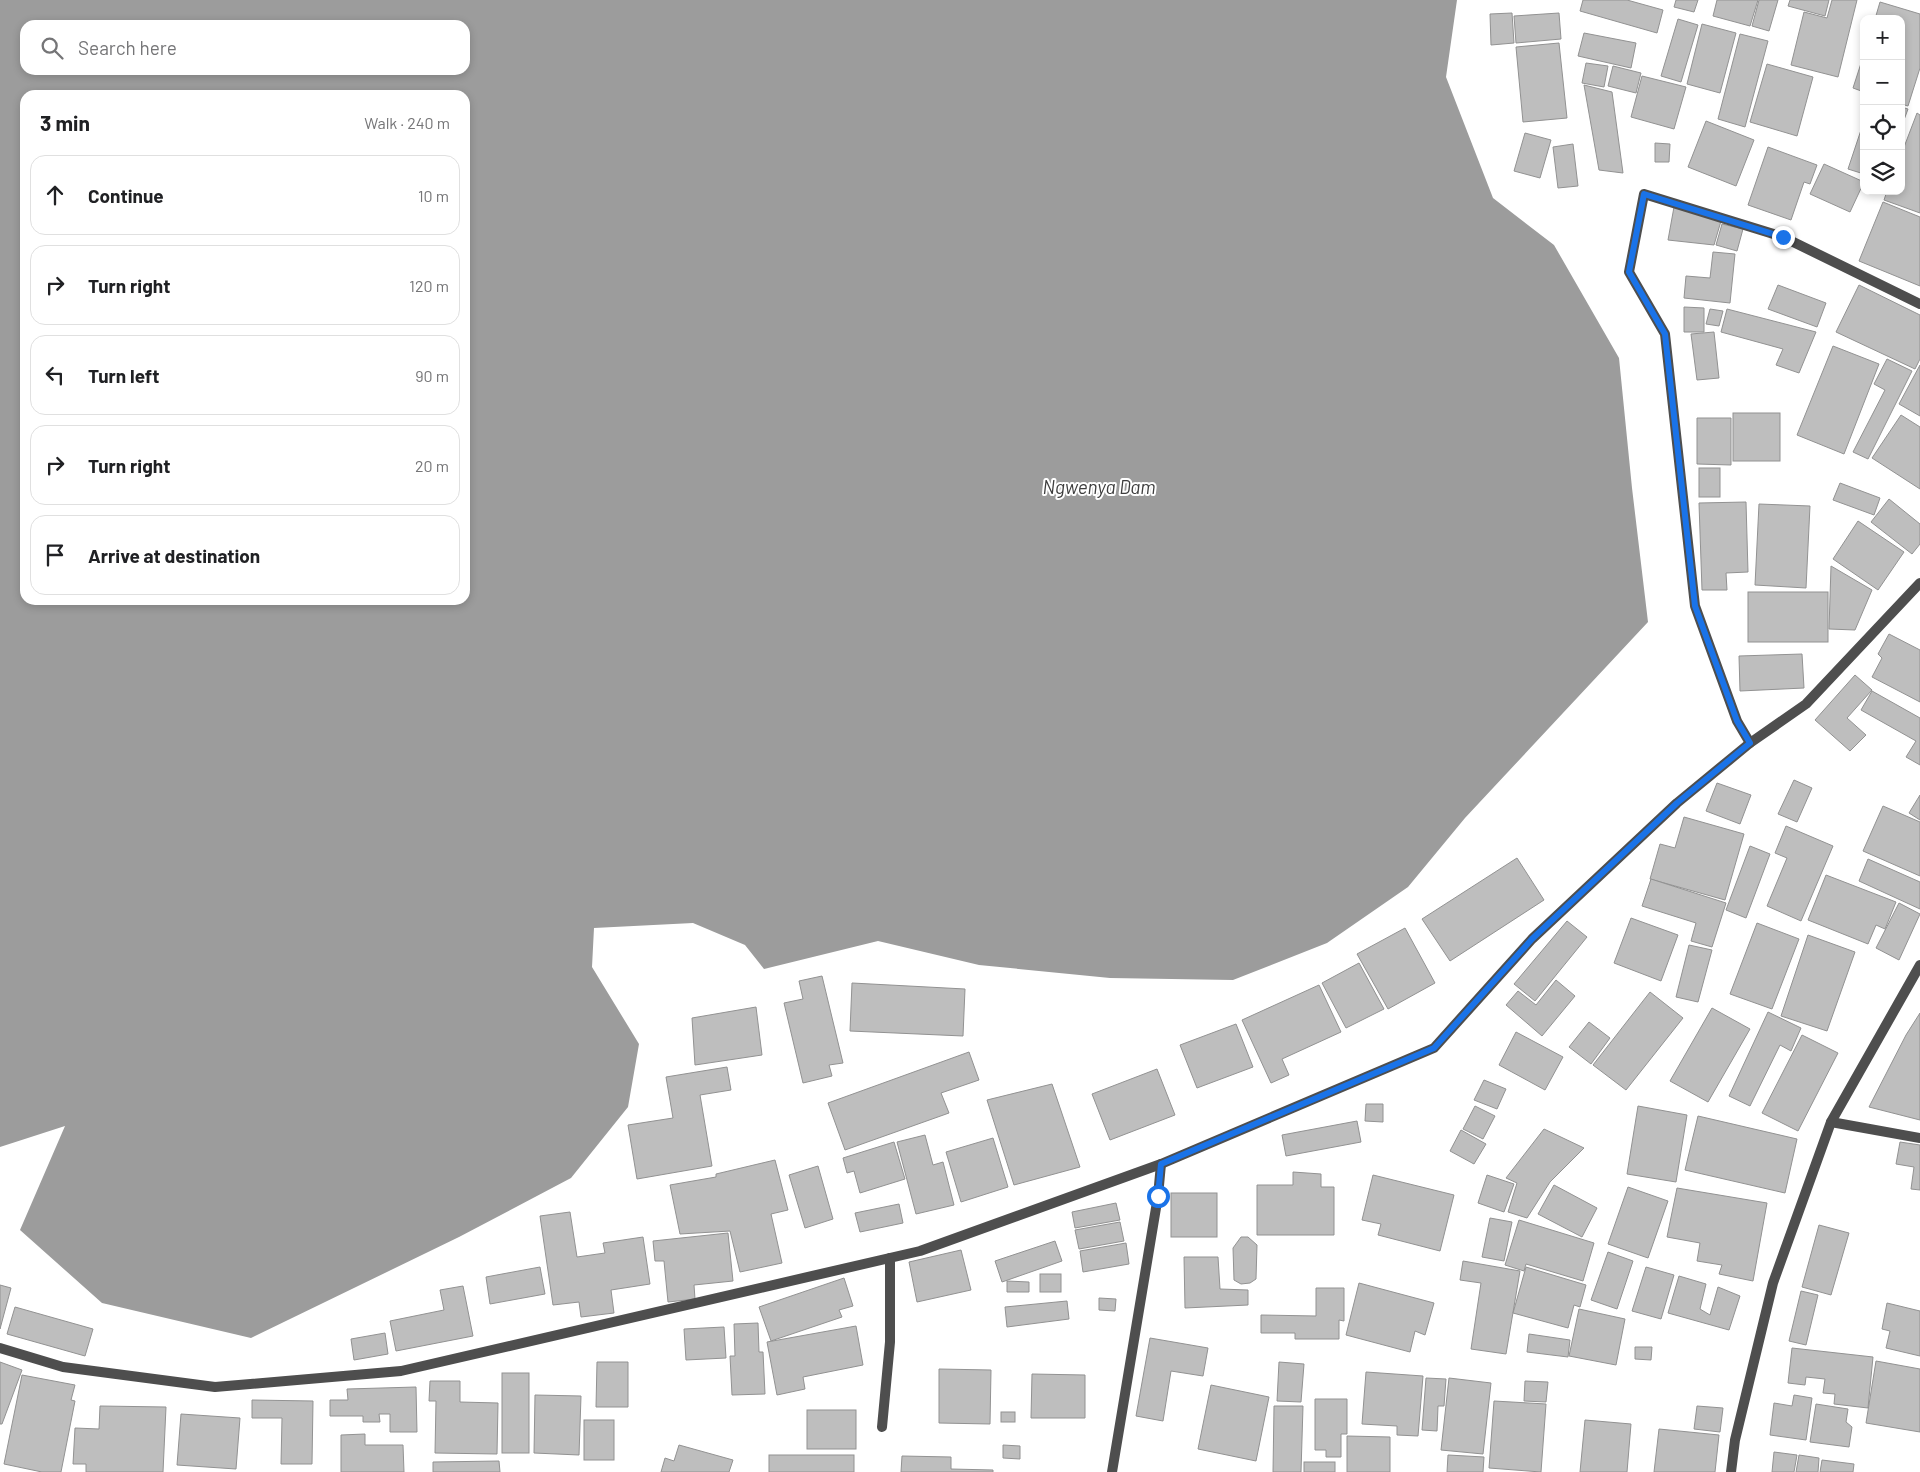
<!DOCTYPE html>
<html lang="en">
<head>
<meta charset="utf-8">
<style>
  :root { --surface:#fff; --page:#f2f2f2; --text:#202124; --muted:#757577; --line:#e0e0e0 }
  body { margin:0; font-family:Barlow,sans-serif; background:var(--page); color:var(--text) }
  .controls { position:absolute; right:15px; top:15px; display:grid; overflow:hidden; border-radius:10px; box-shadow:0 2px 8px #0003 }
  .controls button { width:45px; height:45px; display:grid; place-items:center; padding:0; border:0; border-bottom:1px solid var(--line); background:var(--surface); color:var(--text); font:25px sans-serif }
  .stop { position:absolute; width:15px; height:15px; margin:-11px; border:4px solid #1a73e8; border-radius:50%; background:#fff }
  .stop.end { background:#1a73e8; border-color:#fff; box-shadow:0 1px 5px #0008 }
  .list { margin:0; padding:0; list-style:none }
  h2 { display:flex; justify-content:space-between; align-items:center; height:65px; margin:0; padding:0 20px; font-size:21px }
  h2 small { font-size:16px; font-weight:400; color:var(--muted) }
  .list li { display:grid; grid-template-columns:32px 1fr auto; gap:15px; align-items:center; box-sizing:border-box; height:80px; margin:0 10px 10px; padding:0 10px; border:1px solid var(--line); border-radius:15px }
  .list b { display:block; font-size:19px; white-space:nowrap }
  .list em { font-size:16px; font-style:normal; color:var(--muted) }
  .icon { flex:none; width:28px; height:28px; fill:none; stroke:currentColor; stroke-width:2; stroke-linecap:round; stroke-linejoin:round }
  .map { position:relative; flex:none; width:1920px; height:1472px; overflow:hidden }
  .search { position:absolute; background:var(--surface); box-shadow:0 2px 8px #0003; left:20px; top:20px; width:450px; height:55px; display:flex; align-items:center; gap:12px; box-sizing:border-box; padding:0 18px; border-radius:15px; color:var(--muted); font-size:19px }
  .panel { position:absolute; background:var(--surface); box-shadow:0 2px 8px #0003; left:20px; top:90px; width:450px; height:515px; border-radius:15px }
  .map>svg:first-child { display:block }
</style>
</head>
<body>
<div class="map">
<svg width="1920" height="1472" viewBox="0 0 1920 1472">
  <rect width="100%" height="100%" fill="#fff"/>
  <path fill="#9c9c9c" fill-rule="evenodd" d="M 0,0 L 1457,0 L 1446,77 L 1493,198 L 1554,245 L 1619,358 L 1632,488 L 1648,622 L 1465,818 L 1408,887 L 1327,943 L 1233,980 L 1110,978 L 979,965 L 878,941 L 764,969 L 745,945 L 693,923 L 594,928 L 592,967 L 639,1044 L 628,1107 L 571,1178 L 459,1237 L 251,1338 L 102,1303 L 20,1230 L 65,1126 L 0,1147 ZM 25,25 L 465,25 L 465,70 L 25,70 ZM 25,95 L 465,95 L 465,600 L 25,600 Z"/>
  <g fill="#bebebe" stroke="#929292">
    <polygon points="1583,0 1627,0 1663,10 1657,33 1580,11"/>
    <polygon points="1676,0 1698,0 1694,12 1674,7"/>
    <polygon points="1717,0 1758,0 1750,26 1713,16"/>
    <polygon points="1759,0 1778,0 1769,31 1752,26"/>
    <polygon points="1790,0 1829,0 1825,16 1788,6"/>
    <polygon points="1832,0 1857,0 1838,77 1791,65 1804,12 1827,18"/>
    <polygon points="1880,2 1920,14 1920,68 1908,106 1901,104 1901,19 1875,19"/>
    <polygon points="1512,13 1514,43 1491,45 1490,14"/>
    <polygon points="1559,13 1561,39 1516,43 1514,16"/>
    <polygon points="1678,19 1698,25 1681,82 1661,76"/>
    <polygon points="1702,24 1736,33 1720,93 1687,84"/>
    <polygon points="1584,33 1636,43 1631,68 1578,56"/>
    <polygon points="1740,34 1768,41 1745,127 1718,119"/>
    <polygon points="1559,43 1567,118 1523,122 1516,47"/>
    <polygon points="1864,54 1864,92 1853,88"/>
    <polygon points="1586,63 1608,66 1604,87 1582,83"/>
    <polygon points="1767,64 1813,77 1797,136 1750,122"/>
    <polygon points="1613,66 1641,73 1636,93 1608,86"/>
    <polygon points="1642,76 1686,87 1674,129 1631,117"/>
    <polygon points="1584,85 1612,92 1623,173 1599,170"/>
    <polygon points="1901,107 1908,109 1901,128"/>
    <polygon points="1917,113 1920,115 1920,213 1884,200 1887,191 1901,191 1901,155"/>
    <polygon points="1706,121 1754,140 1736,186 1688,167"/>
    <polygon points="1864,121 1864,174 1848,169"/>
    <polygon points="1525,133 1551,140 1540,178 1514,171"/>
    <polygon points="1655,143 1670,144 1669,162 1655,162"/>
    <polygon points="1573,144 1578,186 1558,188 1553,147"/>
    <polygon points="1768,147 1817,165 1810,184 1804,182 1791,220 1748,205"/>
    <polygon points="1824,164 1864,182 1850,212 1810,194"/>
    <polygon points="1883,202 1920,217 1920,286 1859,261"/>
    <polygon points="1674,207 1721,221 1714,245 1668,240"/>
    <polygon points="1722,224 1743,229 1737,251 1716,245"/>
    <polygon points="1713,252 1735,254 1730,303 1684,298 1686,276 1710,278"/>
    <polygon points="1778,285 1826,303 1817,327 1768,309"/>
    <polygon points="1859,285 1920,315 1920,359 1915,369 1836,332"/>
    <polygon points="1684,307 1704,308 1704,332 1684,332"/>
    <polygon points="1710,309 1723,311 1719,326 1706,324"/>
    <polygon points="1727,309 1816,332 1799,373 1776,365 1783,349 1721,332"/>
    <polygon points="1714,332 1719,378 1697,380 1691,334"/>
    <polygon points="1833,346 1879,364 1844,454 1797,435"/>
    <polygon points="1887,359 1912,371 1868,459 1853,452 1885,390 1874,384"/>
    <polygon points="1920,365 1920,416 1899,404"/>
    <rect x="1733" y="413" width="47" height="48"/>
    <polygon points="1901,415 1920,427 1920,489 1872,458"/>
    <polygon points="1697,418 1731,418 1731,465 1697,464"/>
    <rect x="1699" y="468" width="21" height="29"/>
    <polygon points="1840,483 1880,498 1874,515 1833,500"/>
    <polygon points="1889,499 1920,524 1920,544 1912,554 1871,522"/>
    <polygon points="1746,502 1748,572 1726,573 1727,590 1702,590 1699,503"/>
    <polygon points="1759,504 1810,506 1806,588 1755,585"/>
    <polygon points="1858,521 1904,552 1878,590 1833,559"/>
    <polygon points="1831,566 1872,590 1855,630 1829,629"/>
    <rect x="1748" y="592" width="80" height="50"/>
    <polygon points="1889,634 1920,650 1920,702 1872,677 1882,658 1878,654"/>
    <polygon points="1802,654 1804,688 1740,691 1739,656"/>
    <polygon points="1855,675 1872,690 1847,718 1866,735 1850,751 1815,720"/>
    <polygon points="1872,691 1920,718 1920,765 1906,757 1916,741 1861,710"/>
    <polygon points="1794,780 1812,788 1797,822 1778,814"/>
    <polygon points="1717,783 1751,795 1740,824 1706,811"/>
    <polygon points="1920,795 1920,820 1909,813"/>
    <polygon points="1883,806 1920,822 1920,876 1863,851"/>
    <polygon points="1684,817 1744,834 1725,900 1650,879 1660,844 1675,848"/>
    <polygon points="1786,826 1833,846 1801,921 1767,906 1787,858 1775,853"/>
    <polygon points="1750,846 1770,854 1746,918 1726,910"/>
    <polygon points="1517,858 1544,900 1450,961 1422,919"/>
    <polygon points="1868,859 1920,882 1920,909 1859,881"/>
    <polygon points="1826,875 1896,902 1885,929 1876,925 1868,944 1808,920"/>
    <polygon points="1651,879 1726,903 1712,947 1691,941 1696,923 1642,906"/>
    <polygon points="1899,903 1920,914 1899,960 1876,948"/>
    <polygon points="1631,918 1678,935 1661,981 1614,963"/>
    <polygon points="1567,921 1587,937 1535,1001 1514,984"/>
    <polygon points="1757,923 1799,939 1772,1009 1730,994"/>
    <polygon points="1405,928 1435,983 1388,1009 1357,954"/>
    <polygon points="1808,935 1855,952 1827,1031 1781,1016"/>
    <polygon points="1689,945 1712,950 1698,1002 1676,997"/>
    <polygon points="1359,963 1384,1009 1346,1028 1322,983"/>
    <polygon points="822,976 843,1063 829,1065 832,1076 803,1083 784,1003 803,999 799,981"/>
    <polygon points="1556,980 1575,996 1542,1036 1506,1005 1518,991 1536,1005"/>
    <polygon points="852,983 965,989 963,1036 850,1031"/>
    <polygon points="1319,985 1341,1032 1282,1059 1289,1075 1271,1083 1242,1020"/>
    <polygon points="1650,992 1683,1018 1626,1090 1593,1065"/>
    <polygon points="756,1007 762,1055 695,1065 692,1018"/>
    <polygon points="1712,1008 1750,1029 1708,1102 1670,1081"/>
    <polygon points="1768,1012 1801,1028 1791,1051 1780,1045 1750,1106 1729,1096"/>
    <polygon points="1920,1013 1920,1120 1869,1107 1906,1035"/>
    <polygon points="1589,1022 1610,1038 1591,1064 1569,1047"/>
    <polygon points="1236,1024 1253,1067 1197,1088 1180,1045"/>
    <polygon points="1516,1032 1563,1057 1545,1090 1499,1065"/>
    <polygon points="1802,1035 1838,1053 1798,1131 1762,1113"/>
    <polygon points="969,1052 979,1080 941,1093 949,1113 845,1150 828,1103"/>
    <polygon points="727,1067 731,1090 700,1095 712,1166 637,1179 628,1125 673,1118 666,1077"/>
    <polygon points="1157,1069 1175,1115 1110,1140 1092,1094"/>
    <polygon points="1484,1080 1506,1089 1497,1109 1474,1100"/>
    <polygon points="1052,1084 1080,1167 1014,1185 987,1100"/>
    <polygon points="1366,1104 1383,1104 1383,1122 1365,1121"/>
    <polygon points="1475,1106 1495,1116 1483,1139 1463,1129"/>
    <polygon points="1638,1106 1687,1115 1676,1182 1627,1174"/>
    <polygon points="1698,1116 1797,1139 1785,1193 1685,1170"/>
    <polygon points="1357,1121 1361,1142 1286,1156 1282,1135"/>
    <polygon points="1544,1129 1584,1148 1550,1182 1527,1218 1508,1212 1517,1183 1506,1178"/>
    <polygon points="1461,1130 1486,1144 1474,1164 1450,1151"/>
    <polygon points="925,1135 933,1165 943,1162 954,1205 916,1214 897,1142"/>
    <polygon points="993,1138 1008,1187 961,1202 946,1152"/>
    <polygon points="894,1142 905,1179 860,1193 854,1171 847,1173 843,1158"/>
    <polygon points="1900,1142 1920,1145 1920,1190 1911,1189 1914,1167 1896,1164"/>
    <polygon points="775,1160 788,1210 771,1214 782,1263 740,1272 730,1231 680,1234 670,1185 716,1177 716,1174"/>
    <polygon points="818,1166 833,1219 805,1228 789,1175"/>
    <polygon points="1293,1172 1321,1174 1321,1187 1334,1187 1334,1235 1257,1235 1257,1185 1293,1185"/>
    <polygon points="1373,1175 1454,1195 1440,1251 1378,1235 1381,1224 1362,1220"/>
    <polygon points="1487,1175 1514,1184 1504,1212 1478,1203"/>
    <polygon points="1554,1185 1597,1208 1582,1237 1538,1214"/>
    <polygon points="1628,1187 1668,1201 1648,1258 1608,1244"/>
    <polygon points="1677,1188 1767,1203 1753,1281 1719,1274 1722,1265 1697,1261 1700,1243 1667,1237"/>
    <rect x="1171" y="1193" width="46" height="44"/>
    <polygon points="1116,1203 1120,1220 1075,1228 1072,1212"/>
    <polygon points="899,1204 903,1223 860,1232 855,1213"/>
    <polygon points="570,1212 577,1257 605,1253 603,1243 643,1237 650,1284 611,1290 614,1313 581,1317 579,1302 553,1305 540,1216"/>
    <polygon points="1490,1218 1512,1222 1504,1261 1482,1257"/>
    <polygon points="1519,1220 1594,1243 1583,1281 1526,1264 1524,1271 1505,1265"/>
    <polygon points="1120,1222 1124,1241 1079,1249 1075,1230"/>
    <polygon points="1819,1225 1849,1233 1831,1295 1802,1287"/>
    <polygon points="728,1233 733,1281 694,1285 695,1299 668,1302 664,1261 655,1261 653,1241"/>
    <polygon points="1241,1237 1248,1237 1257,1245 1256,1279 1250,1283 1241,1284 1234,1280 1233,1248"/>
    <polygon points="1055,1241 1062,1261 1002,1282 995,1261"/>
    <polygon points="1126,1243 1129,1264 1083,1272 1080,1251"/>
    <polygon points="961,1250 971,1290 917,1302 909,1262"/>
    <polygon points="1608,1252 1633,1261 1617,1309 1591,1300"/>
    <polygon points="1184,1257 1218,1257 1220,1289 1248,1290 1248,1305 1185,1308"/>
    <polygon points="1463,1261 1520,1271 1506,1354 1471,1349 1481,1283 1460,1280"/>
    <polygon points="540,1267 545,1294 490,1304 486,1277"/>
    <polygon points="1526,1267 1586,1285 1580,1307 1574,1305 1568,1328 1513,1313"/>
    <polygon points="1646,1267 1674,1275 1661,1319 1632,1311"/>
    <rect x="1040" y="1274" width="21" height="18"/>
    <polygon points="1679,1276 1706,1284 1700,1309 1710,1315 1718,1287 1740,1296 1729,1330 1668,1313"/>
    <polygon points="844,1278 853,1306 839,1310 842,1317 771,1341 759,1307"/>
    <polygon points="1007,1281 1029,1282 1029,1292 1007,1292"/>
    <polygon points="1359,1283 1434,1303 1425,1335 1415,1331 1410,1352 1346,1335"/>
    <polygon points="0,1285 11,1288 0,1329"/>
    <polygon points="463,1286 473,1336 396,1351 390,1321 444,1310 440,1290"/>
    <polygon points="1316,1288 1344,1288 1344,1321 1339,1320 1339,1339 1295,1339 1295,1333 1261,1333 1261,1315 1316,1316"/>
    <polygon points="1801,1291 1818,1295 1806,1345 1789,1341"/>
    <polygon points="1099,1298 1116,1299 1115,1311 1099,1310"/>
    <polygon points="1067,1301 1069,1319 1007,1327 1005,1307"/>
    <polygon points="1887,1303 1920,1311 1920,1356 1886,1348 1890,1331 1882,1329"/>
    <polygon points="15,1307 93,1329 85,1356 7,1334"/>
    <polygon points="1579,1309 1625,1319 1616,1365 1569,1356"/>
    <polygon points="758,1323 759,1352 763,1352 765,1394 732,1395 730,1356 735,1356 734,1324"/>
    <polygon points="856,1326 863,1365 803,1377 805,1389 777,1395 767,1342"/>
    <polygon points="724,1327 726,1358 686,1360 684,1329"/>
    <polygon points="385,1333 388,1354 354,1360 351,1339"/>
    <polygon points="1529,1334 1570,1340 1568,1357 1527,1352"/>
    <polygon points="1150,1338 1208,1348 1203,1376 1171,1371 1163,1421 1136,1416"/>
    <polygon points="1635,1347 1652,1347 1651,1360 1635,1359"/>
    <polygon points="1792,1348 1873,1357 1868,1408 1834,1404 1835,1394 1823,1393 1825,1379 1806,1377 1805,1385 1788,1383"/>
    <polygon points="1876,1361 1920,1369 1920,1432 1866,1423"/>
    <polygon points="0,1362 22,1370 2,1424 0,1424"/>
    <polygon points="597,1362 628,1362 628,1407 596,1407"/>
    <polygon points="1279,1362 1304,1364 1301,1402 1277,1401"/>
    <polygon points="939,1369 991,1370 990,1424 939,1423"/>
    <polygon points="1366,1372 1423,1376 1418,1436 1397,1435 1397,1426 1362,1424"/>
    <rect x="502" y="1373" width="27" height="80"/>
    <polygon points="1032,1374 1085,1375 1085,1418 1031,1418"/>
    <polygon points="22,1375 75,1385 71,1400 75,1401 61,1472 42,1472 4,1464"/>
    <polygon points="1426,1378 1446,1379 1444,1406 1438,1406 1437,1431 1422,1430"/>
    <polygon points="1449,1378 1491,1383 1483,1454 1441,1450"/>
    <polygon points="430,1381 460,1381 460,1402 498,1403 497,1454 435,1453 436,1401 429,1401"/>
    <polygon points="1525,1381 1548,1382 1546,1402 1524,1401"/>
    <polygon points="1211,1385 1269,1397 1256,1461 1198,1449"/>
    <polygon points="416,1387 417,1432 390,1432 390,1414 379,1414 380,1422 363,1422 363,1416 330,1416 330,1400 348,1400 347,1389"/>
    <polygon points="535,1395 581,1396 579,1455 534,1453"/>
    <polygon points="1794,1395 1812,1398 1806,1440 1770,1435 1774,1403 1792,1406"/>
    <polygon points="1315,1399 1347,1399 1347,1434 1341,1434 1341,1457 1326,1457 1326,1450 1315,1450"/>
    <polygon points="252,1400 313,1401 312,1464 281,1464 282,1418 252,1418"/>
    <polygon points="1494,1401 1546,1404 1541,1472 1489,1468"/>
    <polygon points="1816,1404 1848,1409 1846,1422 1852,1427 1849,1447 1810,1442"/>
    <polygon points="100,1406 166,1407 163,1472 86,1472 86,1464 73,1464 75,1428 99,1429"/>
    <polygon points="1274,1406 1303,1406 1301,1472 1273,1472"/>
    <polygon points="1697,1406 1723,1408 1720,1432 1694,1429"/>
    <rect x="807" y="1410" width="49" height="39"/>
    <rect x="1001" y="1412" width="14" height="10"/>
    <polygon points="181,1414 240,1418 236,1469 177,1465"/>
    <rect x="584" y="1420" width="30" height="40"/>
    <polygon points="1585,1420 1631,1424 1627,1472 1580,1472"/>
    <polygon points="1659,1429 1719,1435 1715,1472 1654,1472"/>
    <polygon points="365,1434 365,1445 403,1445 404,1472 341,1472 341,1435"/>
    <polygon points="1347,1436 1390,1437 1390,1472 1347,1472"/>
    <polygon points="679,1445 733,1460 729,1472 661,1472 665,1458 674,1461"/>
    <polygon points="1003,1445 1020,1446 1020,1459 1003,1458"/>
    <polygon points="1774,1452 1797,1455 1794,1472 1772,1472"/>
    <rect x="769" y="1455" width="85" height="17"/>
    <polygon points="1448,1455 1484,1457 1483,1472 1447,1472"/>
    <polygon points="1799,1455 1819,1458 1818,1472 1796,1472"/>
    <polygon points="902,1456 951,1457 951,1469 993,1470 993,1472 901,1472"/>
    <polygon points="1822,1460 1854,1464 1853,1472 1820,1472"/>
    <polygon points="499,1461 500,1472 433,1472 433,1462"/>
    <rect x="1304" y="1462" width="31" height="10"/>
  </g>
  <g fill="none" stroke-linecap="round" stroke-linejoin="round">
    <g stroke="#4e4e4e" stroke-width="10">
      <polyline points="1750,743 1737,721 1695,606 1665,334 1629,272 1644,194 1783,237 1920,304"/>
      <polyline points="1831,1122 1920,1138"/>
      <polyline points="0,1348 63,1367 215,1387 401,1371 920,1251 1161,1164 1434,1048 1532,939 1677,803 1750,743 1806,704 1920,583"/>
      <polyline points="882,1427 890,1342 890,1258"/>
      <polyline points="1112,1472 1158,1196 1161,1164"/>
      <polyline points="1731,1472 1735,1440 1773,1283 1831,1122 1920,965"/>
    </g>
  </g>
  <g fill="none" stroke-linecap="round" stroke-linejoin="round">
    <polyline stroke="#1a73e8" stroke-width="6" points="1158,1196 1161,1164 1434,1048 1532,939 1677,803 1750,743 1737,721 1695,606 1665,334 1629,272 1644,194 1783,237"/>
  </g>
  <g text-anchor="middle" stroke-width="4" stroke-linejoin="round" paint-order="stroke">
    <g font-size="19" font-style="italic" fill="#3d3d3d" stroke="#fff">
      <text x="1099" y="494">Ngwenya Dam</text>
    </g>
  </g>
</svg>
<div class="controls">
<button>+</button>
<button>−</button>
<button><svg class="icon" aria-label="locate" viewBox="0 0 24 24"><circle cx="12" cy="12" r="6"/><path d="M12 2v4M12 18v4M2 12h4M18 12h4"/></svg></button>
<button><svg class="icon" aria-label="layers" viewBox="0 0 24 24"><path d="M12 4l9 5-9 5-9-5zM3 14l9 5 9-5"/></svg></button>
</div>
<div class="stop" style="left:1158px;top:1196px"></div>
<div class="stop end" style="left:1783px;top:237px"></div>
<div class="search"><svg class="icon" aria-label="search" viewBox="0 0 24 24"><circle cx="10" cy="10" r="6"/><path d="M15 15l6 6"/></svg>Search here</div>
<section class="panel">
<h2>3 min<small>Walk · 240 m</small></h2>
<ul class="list">
<li><svg class="icon" aria-label="ahead" viewBox="0 0 24 24"><path d="M12 20V5M6 11l6-6 6 6"/></svg><div><b>Continue</b></div><em>10 m</em></li>
<li><svg class="icon" aria-label="right" viewBox="0 0 24 24"><path d="M7 20v-9h11M14 6l5 5-5 5"/></svg><div><b>Turn right</b></div><em>120 m</em></li>
<li><svg class="icon" aria-label="left" viewBox="0 0 24 24"><path d="M17 20v-9H6M10 6l-5 5 5 5"/></svg><div><b>Turn left</b></div><em>90 m</em></li>
<li><svg class="icon" aria-label="right" viewBox="0 0 24 24"><path d="M7 20v-9h11M14 6l5 5-5 5"/></svg><div><b>Turn right</b></div><em>20 m</em></li>
<li><svg class="icon" aria-label="arrive" viewBox="0 0 24 24"><path d="M6 21V4h12l-3 4 3 4H6"/></svg><div><b>Arrive at destination</b></div></li>
</ul>
</section>
</div>
</body>
</html>
